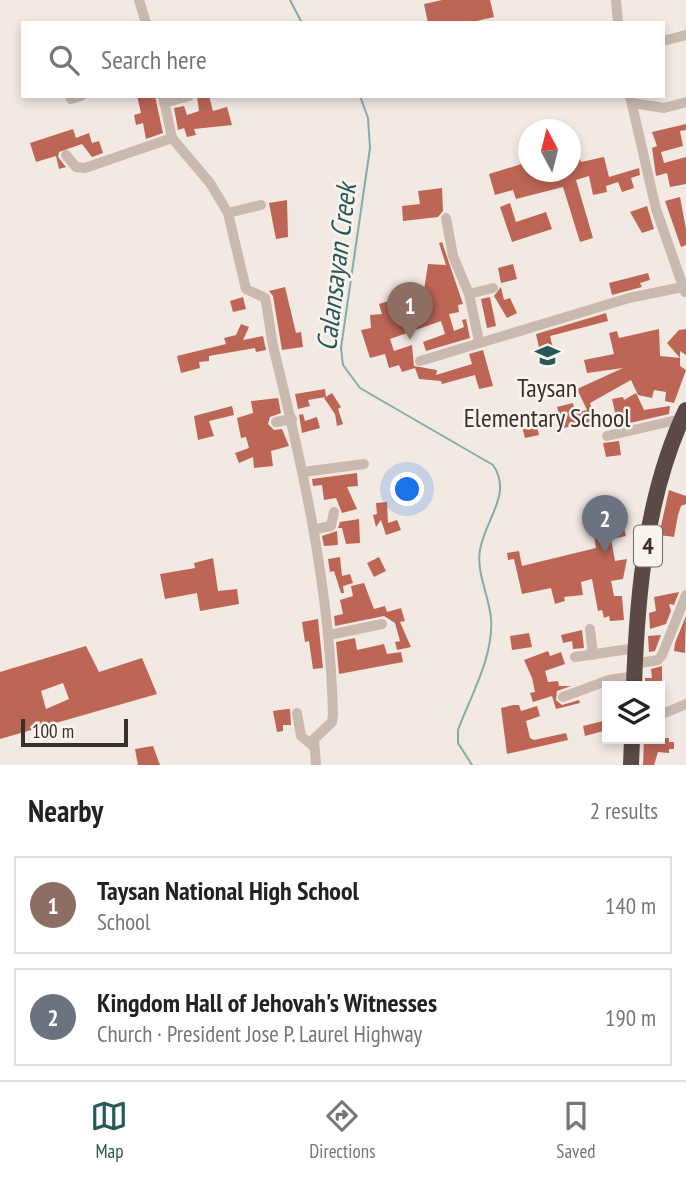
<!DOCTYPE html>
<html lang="en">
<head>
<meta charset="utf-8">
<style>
  :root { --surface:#fff; --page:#f6f6f6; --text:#222; --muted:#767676; --line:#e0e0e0; --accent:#255857 }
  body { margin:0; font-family:"PT Sans Narrow",sans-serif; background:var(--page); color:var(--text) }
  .controls { position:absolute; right:21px; bottom:21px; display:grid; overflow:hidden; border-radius:0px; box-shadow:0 4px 10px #0003 }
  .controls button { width:63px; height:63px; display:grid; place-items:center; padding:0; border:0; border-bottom:2px solid var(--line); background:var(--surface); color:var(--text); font:35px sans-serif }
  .compass { position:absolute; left:518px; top:119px; width:63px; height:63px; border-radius:50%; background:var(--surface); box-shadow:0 4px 10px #0003; rotate:353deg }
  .scale { position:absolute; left:21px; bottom:18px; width:107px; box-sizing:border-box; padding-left:7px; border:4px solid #392f2c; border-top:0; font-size:19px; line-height:24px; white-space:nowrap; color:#392f2c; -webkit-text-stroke:5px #faf4ef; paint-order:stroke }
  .you { position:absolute; left:408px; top:490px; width:24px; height:24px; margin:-18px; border:5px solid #fff; border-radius:50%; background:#1a73e8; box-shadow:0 0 0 10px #1a73e833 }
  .badge { display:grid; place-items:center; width:46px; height:46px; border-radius:50%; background:var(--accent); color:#fff; font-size:23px; font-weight:700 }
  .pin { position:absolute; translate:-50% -58px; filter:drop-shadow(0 2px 4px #0008) }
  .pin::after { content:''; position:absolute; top:37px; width:24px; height:21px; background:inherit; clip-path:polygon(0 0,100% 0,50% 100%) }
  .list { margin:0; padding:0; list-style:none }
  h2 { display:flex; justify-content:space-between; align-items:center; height:91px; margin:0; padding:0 28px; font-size:30px }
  h2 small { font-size:23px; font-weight:400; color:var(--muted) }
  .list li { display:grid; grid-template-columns:46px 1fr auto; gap:21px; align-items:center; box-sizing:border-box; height:98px; margin:0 14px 14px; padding:0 14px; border:2px solid var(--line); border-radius:0px }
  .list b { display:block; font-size:26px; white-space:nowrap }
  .list p { margin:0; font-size:23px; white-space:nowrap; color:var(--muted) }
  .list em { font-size:23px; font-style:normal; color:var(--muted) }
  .icon { flex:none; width:38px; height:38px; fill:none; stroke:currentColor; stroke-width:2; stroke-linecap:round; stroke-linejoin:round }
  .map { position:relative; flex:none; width:686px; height:765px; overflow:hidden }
  .search { position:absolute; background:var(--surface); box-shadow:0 4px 10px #0003; left:21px; right:21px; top:21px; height:77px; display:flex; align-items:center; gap:18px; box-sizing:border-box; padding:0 24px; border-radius:0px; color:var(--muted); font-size:26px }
  .sheet { height:315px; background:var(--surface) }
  nav { display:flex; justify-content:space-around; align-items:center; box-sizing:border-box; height:98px; border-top:2px solid var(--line); background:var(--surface); font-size:19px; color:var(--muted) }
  nav a { display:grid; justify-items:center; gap:4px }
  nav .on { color:var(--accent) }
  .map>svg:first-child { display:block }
</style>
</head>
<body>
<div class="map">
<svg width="686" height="765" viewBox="0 0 686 765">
  <rect width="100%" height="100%" fill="#f2e9e3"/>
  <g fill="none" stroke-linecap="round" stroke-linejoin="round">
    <g stroke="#83adab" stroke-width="2">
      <polyline points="290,0 302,23"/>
      <path d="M 360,96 L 368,118 L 370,148 L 341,348 L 343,365 L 360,388 L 493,465 C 513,494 485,519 480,550 C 476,572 489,596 491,618 C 494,656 471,695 458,730 L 458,743 L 472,765"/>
    </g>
  </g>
  <g fill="#bd6656" fill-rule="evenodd">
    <polygon points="442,0 490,0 494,17 467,23 428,23 424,4"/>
    <polygon points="137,96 155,96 163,133 146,139 143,123 136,125 134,115 141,113"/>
    <polygon points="197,96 209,96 213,111 227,107 232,125 194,129 196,135 187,137 184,128 178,130 174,108 184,106 187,115 199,111"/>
    <polygon points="686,124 686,130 680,131 683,146 661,152 664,163 686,157 686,184 670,187 667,173 656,176 652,148 657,146 652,132"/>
    <polygon points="73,129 76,138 89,133 92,143 99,141 103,153 92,157 82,144 59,152 58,157 66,167 59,169 56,156 36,162 30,143"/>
    <polygon points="604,157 609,177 639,168 640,175 631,178 634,188 622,192 618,182 606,186 607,192 593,195 589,176 576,180 593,238 580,242 563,187 516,199 513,190 495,195 489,174 528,162 528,172 570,172 570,161 580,159 581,162"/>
    <polygon points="442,188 443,211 438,217 403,221 402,206 420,204 418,191"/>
    <polygon points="680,197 686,229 686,245 681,247 665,201"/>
    <polygon points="287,200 288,237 276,239 269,203"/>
    <polygon points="510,203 516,222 546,212 552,229 512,242 500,207"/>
    <polygon points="647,206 654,229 642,233 630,212"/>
    <polygon points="442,242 463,304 458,305 459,312 449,314 454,331 464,327 462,320 466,319 470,338 426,351 423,342 445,334 441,321 390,339 394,351 412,345 414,366 437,370 436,375 472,364 469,354 483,350 493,386 479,389 475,375 442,384 441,381 419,379 415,368 402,372 399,365 389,368 385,354 370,358 361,330 371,328 370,315 382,314 379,304 424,290 428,264 446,265 439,243"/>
    <polygon points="513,264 517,279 501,283 498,268"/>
    <polygon points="648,273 650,280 640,283 642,287 612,295 609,283"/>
    <polygon points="285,287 296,333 301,332 303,347 282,350 273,296 269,291"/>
    <polygon points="501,287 504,300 510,298 517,313 507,318 494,296"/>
    <polygon points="243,297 246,309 233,312 230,301"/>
    <polygon points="490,297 496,326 487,328 481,299"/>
    <polygon points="606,313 608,321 550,336 553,348 547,350 551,364 543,366 536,334"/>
    <polygon points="241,324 249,327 243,340 263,336 266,350 256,352 255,348 209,356 209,361 199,362 200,368 181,373 177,356 226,344 224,338 236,335"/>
    <polygon points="659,329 660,356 680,358 667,343 679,330 686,329 686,355 680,351 680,366 686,370 674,403 665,401 666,392 654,390 652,398 638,395 631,380 590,403 595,422 563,428 557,407 573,403 575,413 587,410 577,389 623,368 587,373 584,360 614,354 609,333 617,331 619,338"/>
    <polygon points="325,389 326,397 308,400 310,406 298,409 295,394"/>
    <polygon points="332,393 341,407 338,409 343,424 337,426 335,414 324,398"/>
    <polygon points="636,393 644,410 670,406 669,414 630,423 629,419 617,421 612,399 623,397 624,400"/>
    <polygon points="278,398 281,413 270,417 268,424 274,430 282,429 289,446 271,451 273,466 254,468 253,457 239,463 235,453 249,448 246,437 241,438 237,418 253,413 251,401"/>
    <polygon points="232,406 234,415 209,421 214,436 198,440 194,416"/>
    <polygon points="303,414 305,421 317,417 320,428 302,433 299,415"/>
    <polygon points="536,424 539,435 525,438 522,427"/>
    <polygon points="619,441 621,455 606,457 603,443"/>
    <polygon points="357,473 358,486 347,487 357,509 342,513 336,498 324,500 322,485 313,486 312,479"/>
    <polygon points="669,490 686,496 686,504 681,506 678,515 674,537 659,535"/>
    <polygon points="387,502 388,523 397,520 401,530 386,535 381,520 376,527 373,515 377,514 376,503"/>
    <polygon points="359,519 360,543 346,544 342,528 338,528 340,522"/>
    <polygon points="624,529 626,536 611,539 615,561 627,559 623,579 611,581 614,596 622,596 624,620 610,621 609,616 604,618 602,610 598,611 592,579 581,582 583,595 564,597 565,601 555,604 551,588 522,594 514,559 508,560 507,553 519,551 522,566 596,548 594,535"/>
    <polygon points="337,531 338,545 324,546 322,536"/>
    <polygon points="340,557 342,576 350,574 353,583 343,586 344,593 341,593 334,571 330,572 328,559"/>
    <polygon points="379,557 386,571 374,577 367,563"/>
    <polygon points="213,558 218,591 237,589 239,604 200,611 197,593 165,599 160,574 195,568 194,563"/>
    <polygon points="364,583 374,609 385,606 387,612 401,608 405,621 400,622 411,647 397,650 395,642 400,641 395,623 384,616 335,626 334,616 343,614 340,600 353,596 351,586"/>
    <polygon points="679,592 674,605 669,604 671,611 666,624 650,629 649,613 656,611 654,597"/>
    <polygon points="686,616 685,653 674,651 675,643"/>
    <polygon points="318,619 323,668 313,669 309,641 305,642 302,622"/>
    <polygon points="582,630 584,648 573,649 572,641 563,643 561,635"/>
    <polygon points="529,633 532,647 512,650 510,636"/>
    <polygon points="661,635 655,651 649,652 648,636"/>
    <polygon points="355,638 357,650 384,644 387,654 401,652 403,662 339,674 336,642"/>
    <path d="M 86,646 L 99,672 L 142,658 L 157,694 L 0,739 L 0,672 ZM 63,683 L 69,699 L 46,709 L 41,691 Z"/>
    <polygon points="548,651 550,656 561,652 565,664 545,671 548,682 558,681 559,686 571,686 557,691 556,700 562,705 579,700 580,703 556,709 552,696 533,702 530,693 535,692 532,678 524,660"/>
    <polygon points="662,666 662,686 645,686 645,678 652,678 651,669"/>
    <polygon points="513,705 519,705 521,711 537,706 540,716 526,721 530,738 534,740 566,733 568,740 507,754 501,708"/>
    <polygon points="287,709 290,709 291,725 283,725 283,731 277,732 273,711"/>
    <polygon points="607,720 607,730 585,736 583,726"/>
    <polygon points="669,738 669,742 674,742 674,749 669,749 669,753 658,752 654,765 643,765 644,739"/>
    <polygon points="153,746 160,765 138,765 135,749"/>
  </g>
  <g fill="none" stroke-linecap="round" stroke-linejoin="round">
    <g stroke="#cab9af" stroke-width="10">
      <polyline points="139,0 146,23"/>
      <polyline points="616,0 618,23"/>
      <polyline points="663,41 686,35"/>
      <path d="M 163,96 L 172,138 L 210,183 L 228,213 L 246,289 L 265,298 C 269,315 270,333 274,350 C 304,472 330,589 333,715 L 332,722 L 314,739 L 316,765"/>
      <polyline points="630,96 656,209 685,292"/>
      <polyline points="71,99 81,96"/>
      <polyline points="164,103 189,96"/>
      <polyline points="632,103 664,108 686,102"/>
      <polyline points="66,155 76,167 85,168 172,138"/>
      <polyline points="228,213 261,205"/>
      <polyline points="446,218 453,256 469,294 479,341"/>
      <polyline points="469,294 493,288"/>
      <polyline points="420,361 629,298 683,287"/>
      <polyline points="276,422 292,419"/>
      <polyline points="607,436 681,419"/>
      <polyline points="303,472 364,464"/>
      <polyline points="316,529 331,526 334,512"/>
      <polyline points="590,629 593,655"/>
      <polyline points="329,635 382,624"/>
      <polyline points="575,657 636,648"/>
      <polyline points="635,664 658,660 662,655 686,595"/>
      <polyline points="563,697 609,680 635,676"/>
      <polyline points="297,713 301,736 313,746"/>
      <polyline points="660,715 686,704"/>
    </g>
    <g stroke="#5a4944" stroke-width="16">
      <path d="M 634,686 C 637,594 646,494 686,410"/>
      <polyline points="631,765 632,739"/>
    </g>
  </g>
  <defs>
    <symbol id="school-bare" viewBox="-9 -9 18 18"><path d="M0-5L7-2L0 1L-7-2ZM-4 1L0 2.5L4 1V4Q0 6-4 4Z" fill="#255857" stroke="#faf4ef" stroke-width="2.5" paint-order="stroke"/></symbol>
  </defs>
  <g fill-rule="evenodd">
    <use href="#school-bare" x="530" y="338" width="35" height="35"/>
  </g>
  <g text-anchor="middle" stroke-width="5" stroke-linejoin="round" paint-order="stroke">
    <rect fill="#faf4ef" stroke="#736a66" stroke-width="2" x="634" y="525.5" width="28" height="41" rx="5"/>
    <g font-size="24" font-weight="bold" fill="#392f2c">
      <text x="648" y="554">4</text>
    </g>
    <g font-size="26" fill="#392f2c" stroke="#faf4ef">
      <text x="547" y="397">Taysan<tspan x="547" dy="30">Elementary School</tspan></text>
    </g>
    <g font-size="28" font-style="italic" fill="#255857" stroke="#faf4ef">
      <text transform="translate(336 267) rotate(-83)" y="10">Calansayan Creek</text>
    </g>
  </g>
</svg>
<div class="controls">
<button><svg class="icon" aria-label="layers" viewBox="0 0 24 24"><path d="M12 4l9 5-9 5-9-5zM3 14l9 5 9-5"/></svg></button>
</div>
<svg class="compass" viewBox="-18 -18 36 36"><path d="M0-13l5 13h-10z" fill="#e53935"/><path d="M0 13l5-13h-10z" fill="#767676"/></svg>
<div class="scale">100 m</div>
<div class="you"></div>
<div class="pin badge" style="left:410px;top:340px;background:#8d6e63">1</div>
<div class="pin badge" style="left:605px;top:553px;background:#6b7280">2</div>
<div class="search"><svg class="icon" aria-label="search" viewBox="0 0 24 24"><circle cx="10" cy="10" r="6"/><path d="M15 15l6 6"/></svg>Search here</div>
</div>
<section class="sheet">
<h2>Nearby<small>2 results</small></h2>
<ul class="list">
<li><span class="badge" style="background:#8d6e63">1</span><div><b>Taysan National High School</b><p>School</p></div><em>140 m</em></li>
<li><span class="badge" style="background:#6b7280">2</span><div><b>Kingdom Hall of Jehovah's Witnesses</b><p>Church · President Jose P. Laurel Highway</p></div><em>190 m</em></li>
</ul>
</section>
<nav>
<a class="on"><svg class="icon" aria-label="map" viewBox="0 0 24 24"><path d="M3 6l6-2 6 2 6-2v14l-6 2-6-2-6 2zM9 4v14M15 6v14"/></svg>Map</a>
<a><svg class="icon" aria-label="directions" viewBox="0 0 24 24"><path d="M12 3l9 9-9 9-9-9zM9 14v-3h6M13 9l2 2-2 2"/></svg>Directions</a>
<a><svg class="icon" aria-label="saved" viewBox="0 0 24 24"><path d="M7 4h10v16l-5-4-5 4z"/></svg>Saved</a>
</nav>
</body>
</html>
